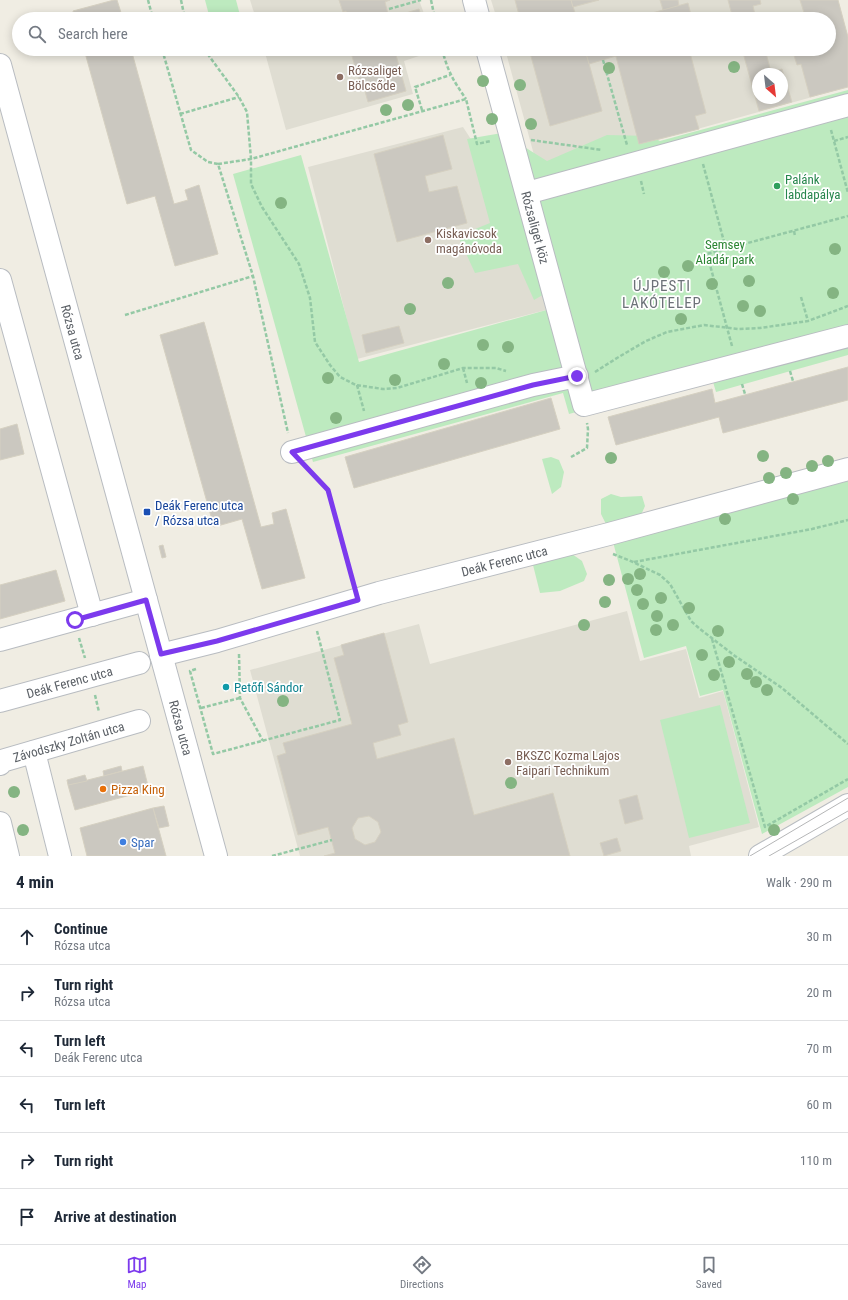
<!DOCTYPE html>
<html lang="en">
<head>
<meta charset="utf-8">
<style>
  :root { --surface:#fff; --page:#f2f2f3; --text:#1f2937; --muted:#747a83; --line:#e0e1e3; --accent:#7c3aed }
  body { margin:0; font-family:"Roboto Condensed",sans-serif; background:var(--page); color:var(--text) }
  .compass { position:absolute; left:752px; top:68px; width:36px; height:36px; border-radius:50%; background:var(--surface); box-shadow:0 2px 10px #0003; rotate:152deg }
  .stop { position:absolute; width:12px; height:12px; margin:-9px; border:3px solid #7c3aed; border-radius:50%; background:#fff }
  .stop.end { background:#7c3aed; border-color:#fff; box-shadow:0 1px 4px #0008 }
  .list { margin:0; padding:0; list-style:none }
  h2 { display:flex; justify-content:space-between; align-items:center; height:52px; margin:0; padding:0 16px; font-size:17px }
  h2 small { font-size:13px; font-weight:400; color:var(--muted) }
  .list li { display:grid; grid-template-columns:26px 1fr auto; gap:12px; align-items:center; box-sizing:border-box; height:56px; padding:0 16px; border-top:1px solid var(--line) }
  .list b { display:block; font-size:15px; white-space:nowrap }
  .list p { margin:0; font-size:13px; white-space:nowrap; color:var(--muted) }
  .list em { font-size:13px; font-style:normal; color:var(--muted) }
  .icon { flex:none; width:22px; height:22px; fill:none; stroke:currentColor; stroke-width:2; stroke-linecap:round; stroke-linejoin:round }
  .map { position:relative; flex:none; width:848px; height:856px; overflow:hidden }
  .search { position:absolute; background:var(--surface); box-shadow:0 2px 10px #0003; left:12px; right:12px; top:12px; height:44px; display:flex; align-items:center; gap:10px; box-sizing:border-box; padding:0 14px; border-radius:22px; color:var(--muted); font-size:15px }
  .sheet { height:388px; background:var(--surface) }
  nav { display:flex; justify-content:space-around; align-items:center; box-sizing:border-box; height:56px; border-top:1px solid var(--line); background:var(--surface); font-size:11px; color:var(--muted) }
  nav a { display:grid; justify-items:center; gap:2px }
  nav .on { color:var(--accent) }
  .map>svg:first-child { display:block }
</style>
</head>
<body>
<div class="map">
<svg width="848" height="856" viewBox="0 0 848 856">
  <rect width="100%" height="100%" fill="#f0ede3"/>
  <g fill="#dfddd2" fill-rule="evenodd">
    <polygon points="250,0 419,0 426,19 256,19"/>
    <path d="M 491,0 L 838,0 L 848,37 L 848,87 L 539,173 L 505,49 L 829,49 L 829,19 L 497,19 ZM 758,74 L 782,74 L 782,98 L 758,98 Z"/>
    <polygon points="264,49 437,49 437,50 404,61 413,94 286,130"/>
    <polygon points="463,127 478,150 511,171 546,310 357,359 308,167"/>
    <polygon points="627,611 640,661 686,649 699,698 723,691 759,827 689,846 691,856 300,856 250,670 419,624 430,664"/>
  </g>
  <g fill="#bdeabf">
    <polygon points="205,0 236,0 241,19 210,19"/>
    <polygon points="848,90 848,355 716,392 711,375 569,414 563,393 313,462 233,174 301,155 359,362 550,309 546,293 534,300 518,264 475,273 458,236 490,223 467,139 502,133 547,161 607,135 650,136 660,141"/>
    <polygon points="551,457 559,460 564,472 561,487 552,494 542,459"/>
    <polygon points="848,481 848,787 762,834 723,690 700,696 686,646 644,658 613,542"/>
    <polygon points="611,494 621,497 642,496 645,506 641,515 606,524 601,514 601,499"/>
    <polygon points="572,554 582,561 587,574 584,581 560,591 540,593 533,565"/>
    <polygon points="720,705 750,823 689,838 660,720"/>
  </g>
  <g fill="#cbc8c0" stroke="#d5d0c1" fill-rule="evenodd">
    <polygon points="114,0 117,0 123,19 75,19 73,11"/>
    <polygon points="339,0 390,0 385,2 389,18 419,9 422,19 348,19 346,11 343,12"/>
    <polygon points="515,0 571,0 577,19 520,19"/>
    <polygon points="571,0 599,0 573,7"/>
    <polygon points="660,0 678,0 679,6 663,10"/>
    <polygon points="728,0 760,0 761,4 753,6 756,19 733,19"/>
    <polygon points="800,0 838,0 848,37 848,87 810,97 801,64 797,65 793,52 797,51 797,49 829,49 829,19 795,19 805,16"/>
    <polygon points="688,3 692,19 630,19 663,10"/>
    <polygon points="84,49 131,49 174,204 188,200 185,190 199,185 218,254 175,266 155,196 127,204"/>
    <polygon points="350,49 416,49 396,55 406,91 368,102 363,84 360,84"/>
    <polygon points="529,49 585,49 602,111 550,126"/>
    <polygon points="585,49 614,49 616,56 589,64"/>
    <polygon points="614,49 689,49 706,113 695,116 699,129 639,144"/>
    <path d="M 742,49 L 765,49 L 771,72 L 782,69 L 792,102 L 759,111 ZM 758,74 L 782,74 L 782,98 L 758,98 Z"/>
    <polygon points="443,135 452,169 425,176 429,192 457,186 467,223 397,242 374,154"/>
    <polygon points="204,322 261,527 274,524 272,513 286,509 305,578 262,589 242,519 214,527 160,335"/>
    <polygon points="399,326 404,343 366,353 362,335"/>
    <polygon points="848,367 848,400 723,433 719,417 616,445 608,417 712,389 715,403"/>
    <polygon points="551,398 560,429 354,488 345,457"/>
    <polygon points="17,424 24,454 0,460 0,429"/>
    <polygon points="163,545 166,557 162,558 159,546"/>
    <polygon points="56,570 65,601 0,619 0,585"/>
    <path d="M 384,633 L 408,722 L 398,725 L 401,735 L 373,743 L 377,759 L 454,738 L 474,815 L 553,793 L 570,856 L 324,856 L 335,853 L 328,827 L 298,835 L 277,756 L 286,753 L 283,743 L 352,724 L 334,658 L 344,655 L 341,645 ZM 369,816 L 378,822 L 381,832 L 375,842 L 365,845 L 355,839 L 352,828 L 358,818 Z"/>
    <polygon points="121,766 122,771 104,776 103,771"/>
    <polygon points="143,766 149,790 75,810 68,785"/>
    <polygon points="85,775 87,781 68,785 67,780"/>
    <polygon points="637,795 643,819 625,824 619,800"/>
    <polygon points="164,806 169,826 159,828 153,808"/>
    <polygon points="153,808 166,856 87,856 80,828"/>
    <polygon points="617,838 621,851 604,856 600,843"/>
  </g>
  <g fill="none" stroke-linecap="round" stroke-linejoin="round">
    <defs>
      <g id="minor">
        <polyline points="474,0 479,19"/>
        <path id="s1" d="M 487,49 L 584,405 L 848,336"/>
        <path id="s2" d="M 0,65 L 216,856"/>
        <polyline points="527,193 848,105"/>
        <polyline points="0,280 92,615"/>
        <polyline points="292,452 533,385 577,376"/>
        <polyline points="0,640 146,600"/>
        <path id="s3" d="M 161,655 L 217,641 L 379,593 L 609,534 L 848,469"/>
        <path id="s4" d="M 0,701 L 139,663"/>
        <polyline points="34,752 60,856"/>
        <path id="s5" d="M 0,764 L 2,761 L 139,721"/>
        <polyline points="0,823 8,856"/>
        <polyline points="760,856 848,805"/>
      </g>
    </defs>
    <use href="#minor" stroke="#b8bcc1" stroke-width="24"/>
    <g stroke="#94c9a5" stroke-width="2.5" stroke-dasharray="4 2" stroke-linecap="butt">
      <polyline points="148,0 153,19"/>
      <polyline points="181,0 185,19"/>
      <polyline points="431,0 435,19"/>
      <polyline points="389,9 421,0"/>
      <polyline points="162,49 191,150 208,162 218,164 253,276 288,433"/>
      <polyline points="204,49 239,97 247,112 251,159 251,184 262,207 299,264 310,298 315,342 330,365 340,377 356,385 383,389 397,388 463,368 496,368 506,371"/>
      <path d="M 442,49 C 448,72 453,80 466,99"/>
      <polyline points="603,60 627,145"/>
      <polyline points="422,110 415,87 450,75"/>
      <polyline points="180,114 239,97"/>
      <polyline points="831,130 848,193"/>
      <polyline points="531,140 602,150"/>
      <polyline points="834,141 848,137"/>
      <polyline points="218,164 251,159 466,99 477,144 491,141"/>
      <polyline points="703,164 726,249"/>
      <polyline points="641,181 644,194"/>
      <polyline points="794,231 795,236"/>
      <polyline points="801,297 808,321"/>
      <polyline points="125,315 253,276"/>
      <polyline points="732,346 707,254 848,216"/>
      <polyline points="463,368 467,383"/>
      <polyline points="790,371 793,381"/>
      <polyline points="595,372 617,358 646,341 667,332 704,325 738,329 760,328 808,321 848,306"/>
      <polyline points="742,384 745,394"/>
      <polyline points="357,385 364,411"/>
      <polyline points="571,457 587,448 588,429 587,423"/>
      <polyline points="308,469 328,490 353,580"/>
      <polyline points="613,554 633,562 660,575 670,584 691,621 700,629 735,656 782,688 848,744"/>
      <polyline points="634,562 812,529 848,520"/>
      <polyline points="79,638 85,658"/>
      <polyline points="712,639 765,827 848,779"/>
      <polyline points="239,654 240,698 263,741"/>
      <polyline points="196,669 190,671 213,754 340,720 317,631"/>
      <polyline points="95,695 99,712"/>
      <polyline points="201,708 240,698"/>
      <polyline points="272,856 332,840"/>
    </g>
    <use href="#minor" stroke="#fff" stroke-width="22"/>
    <g stroke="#b5b6b7" stroke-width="1">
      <polyline points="750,856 848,798"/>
      <polyline points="769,856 848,811"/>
    </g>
  </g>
  <g fill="#84b482">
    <circle cx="734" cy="67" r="6"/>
    <circle cx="609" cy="68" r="6"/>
    <circle cx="483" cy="81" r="6"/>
    <circle cx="520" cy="85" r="6"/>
    <circle cx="408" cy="105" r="6"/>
    <circle cx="386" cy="110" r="6"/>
    <circle cx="492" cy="119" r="6"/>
    <circle cx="531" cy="124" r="6"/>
    <circle cx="281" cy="203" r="6"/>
    <circle cx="835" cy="249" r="6"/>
    <circle cx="688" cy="266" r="6"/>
    <circle cx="664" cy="272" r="6"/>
    <circle cx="749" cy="281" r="6"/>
    <circle cx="448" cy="283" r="6"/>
    <circle cx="712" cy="284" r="6"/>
    <circle cx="833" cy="293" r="6"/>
    <circle cx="743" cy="306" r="6"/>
    <circle cx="410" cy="309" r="6"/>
    <circle cx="760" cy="311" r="6"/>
    <circle cx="681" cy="319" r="6"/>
    <circle cx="483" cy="345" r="6"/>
    <circle cx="508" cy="347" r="6"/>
    <circle cx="444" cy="364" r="6"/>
    <circle cx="328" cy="378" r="6"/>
    <circle cx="395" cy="380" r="6"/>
    <circle cx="481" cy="383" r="6"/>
    <circle cx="336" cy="418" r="6"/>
    <circle cx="763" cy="456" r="6"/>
    <circle cx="611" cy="458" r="6"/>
    <circle cx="828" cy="461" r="6"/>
    <circle cx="812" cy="466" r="6"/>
    <circle cx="786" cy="473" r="6"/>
    <circle cx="769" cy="478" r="6"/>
    <circle cx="793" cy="499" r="6"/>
    <circle cx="725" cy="519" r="6"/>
    <circle cx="640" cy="574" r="6"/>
    <circle cx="628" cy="579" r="6"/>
    <circle cx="609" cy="580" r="6"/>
    <circle cx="637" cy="590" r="6"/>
    <circle cx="661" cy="598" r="6"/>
    <circle cx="605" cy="602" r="6"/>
    <circle cx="643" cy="604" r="6"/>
    <circle cx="689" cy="608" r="6"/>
    <circle cx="657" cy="616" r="6"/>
    <circle cx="584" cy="625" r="6"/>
    <circle cx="673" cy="625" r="6"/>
    <circle cx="656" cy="630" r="6"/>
    <circle cx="718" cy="631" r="6"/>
    <circle cx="702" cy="655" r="6"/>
    <circle cx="729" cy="662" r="6"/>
    <circle cx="747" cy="674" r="6"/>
    <circle cx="714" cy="675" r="6"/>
    <circle cx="756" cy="682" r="6"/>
    <circle cx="767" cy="690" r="6"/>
    <circle cx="283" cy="701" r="6"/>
    <circle cx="511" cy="783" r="6"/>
    <circle cx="14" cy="792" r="6"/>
    <circle cx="23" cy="830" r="6"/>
    <circle cx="774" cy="830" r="6"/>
  </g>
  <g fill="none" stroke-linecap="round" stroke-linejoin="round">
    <polyline stroke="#7c3aed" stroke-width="5" points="75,620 146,600 161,654 217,641 358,600 328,490 292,452 533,385 577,376"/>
  </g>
  <g fill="#8d6e63" stroke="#fff" stroke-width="1.5">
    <circle cx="340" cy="77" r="4"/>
    <circle cx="428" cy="240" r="4"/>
    <circle cx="508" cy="762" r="4"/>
  </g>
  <circle fill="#2e9e5b" stroke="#fff" stroke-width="1.5" cx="777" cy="186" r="4"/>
  <rect fill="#1a4fb4" stroke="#fff" stroke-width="1.5" x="143" y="508" width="8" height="8" rx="2"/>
  <circle fill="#0f9aa8" stroke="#fff" stroke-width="1.5" cx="226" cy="687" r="4"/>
  <circle fill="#e8710a" stroke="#fff" stroke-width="1.5" cx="103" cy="789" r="4"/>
  <circle fill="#3f7fe0" stroke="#fff" stroke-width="1.5" cx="123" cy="842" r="4"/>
  <g text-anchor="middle" stroke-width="3.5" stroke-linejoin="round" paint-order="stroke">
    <g font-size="13" fill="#785e54" stroke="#fff" text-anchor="start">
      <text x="348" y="75">Rózsaliget<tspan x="348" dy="15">Bölcsőde</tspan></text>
      <text x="436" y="238">Kiskavicsok<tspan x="436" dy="15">magánóvoda</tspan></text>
      <text x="516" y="760">BKSZC Kozma Lajos<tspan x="516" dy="15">Faipari Technikum</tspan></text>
    </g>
    <g font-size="13" fill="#27864d" stroke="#fff" text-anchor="start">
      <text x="785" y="184">Palánk<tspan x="785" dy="15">labdapálya</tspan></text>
    </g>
    <g font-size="13" fill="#5b6066" stroke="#fff">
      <text dy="5" stroke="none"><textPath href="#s1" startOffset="185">Rózsaliget köz</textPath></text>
      <text dy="5" stroke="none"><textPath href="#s2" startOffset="277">Rózsa utca</textPath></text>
      <text dy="5" stroke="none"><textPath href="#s3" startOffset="356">Deák Ferenc utca</textPath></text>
      <text dy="5" stroke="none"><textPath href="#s4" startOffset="72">Deák Ferenc utca</textPath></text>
      <text dy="5" stroke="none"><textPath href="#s2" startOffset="687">Rózsa utca</textPath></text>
      <text dy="5" stroke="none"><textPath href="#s5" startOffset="73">Závodszky Zoltán utca</textPath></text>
    </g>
    <g font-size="13" fill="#2c8533" stroke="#fff">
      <text x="725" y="249">Semsey<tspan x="725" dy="15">Aladár park</tspan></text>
    </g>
    <g font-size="13" fill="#164399" stroke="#fff" text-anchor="start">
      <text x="155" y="510">Deák Ferenc utca<tspan x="155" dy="15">/ Rózsa utca</tspan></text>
    </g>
    <g font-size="13" fill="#0d838f" stroke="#fff" text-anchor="start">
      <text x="234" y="692">Petőfi Sándor</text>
    </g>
    <g font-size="13" fill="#c56008" stroke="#fff" text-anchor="start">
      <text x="111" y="794">Pizza King</text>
    </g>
    <g font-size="13" fill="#366cbe" stroke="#fff" text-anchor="start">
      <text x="131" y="847">Spar</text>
    </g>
    <g font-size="15" letter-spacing="1" fill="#6c7278" stroke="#fff">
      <text x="662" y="291">ÚJPESTI<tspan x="662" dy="17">LAKÓTELEP</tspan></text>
    </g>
  </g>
</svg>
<svg class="compass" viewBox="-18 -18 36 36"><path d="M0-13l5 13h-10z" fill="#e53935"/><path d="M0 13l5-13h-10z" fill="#747a83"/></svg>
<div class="stop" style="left:75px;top:620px"></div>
<div class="stop end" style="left:577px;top:376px"></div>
<div class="search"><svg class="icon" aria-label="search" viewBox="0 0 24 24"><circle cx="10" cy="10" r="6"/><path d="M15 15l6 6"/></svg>Search here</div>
</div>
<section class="sheet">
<h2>4 min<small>Walk · 290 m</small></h2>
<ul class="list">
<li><svg class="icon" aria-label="ahead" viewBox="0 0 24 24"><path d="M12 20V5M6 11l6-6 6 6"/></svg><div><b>Continue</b><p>Rózsa utca</p></div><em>30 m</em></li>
<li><svg class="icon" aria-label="right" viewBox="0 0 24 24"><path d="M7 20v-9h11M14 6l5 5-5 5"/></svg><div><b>Turn right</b><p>Rózsa utca</p></div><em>20 m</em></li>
<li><svg class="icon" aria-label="left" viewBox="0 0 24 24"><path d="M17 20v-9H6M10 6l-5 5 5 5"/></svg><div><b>Turn left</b><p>Deák Ferenc utca</p></div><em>70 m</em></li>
<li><svg class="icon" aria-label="left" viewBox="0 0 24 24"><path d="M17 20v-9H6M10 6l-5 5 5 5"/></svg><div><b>Turn left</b></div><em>60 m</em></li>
<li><svg class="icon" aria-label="right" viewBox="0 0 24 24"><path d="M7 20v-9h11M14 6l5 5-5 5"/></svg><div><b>Turn right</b></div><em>110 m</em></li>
<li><svg class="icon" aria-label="arrive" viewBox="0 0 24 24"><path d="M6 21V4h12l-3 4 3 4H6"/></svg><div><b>Arrive at destination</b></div></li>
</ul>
</section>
<nav>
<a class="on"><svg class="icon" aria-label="map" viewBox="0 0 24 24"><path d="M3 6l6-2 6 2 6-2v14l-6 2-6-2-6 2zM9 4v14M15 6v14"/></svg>Map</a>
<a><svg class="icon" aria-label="directions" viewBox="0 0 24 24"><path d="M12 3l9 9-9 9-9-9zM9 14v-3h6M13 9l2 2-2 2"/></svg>Directions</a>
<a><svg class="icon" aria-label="saved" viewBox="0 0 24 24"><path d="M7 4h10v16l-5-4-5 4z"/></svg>Saved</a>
</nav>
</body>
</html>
